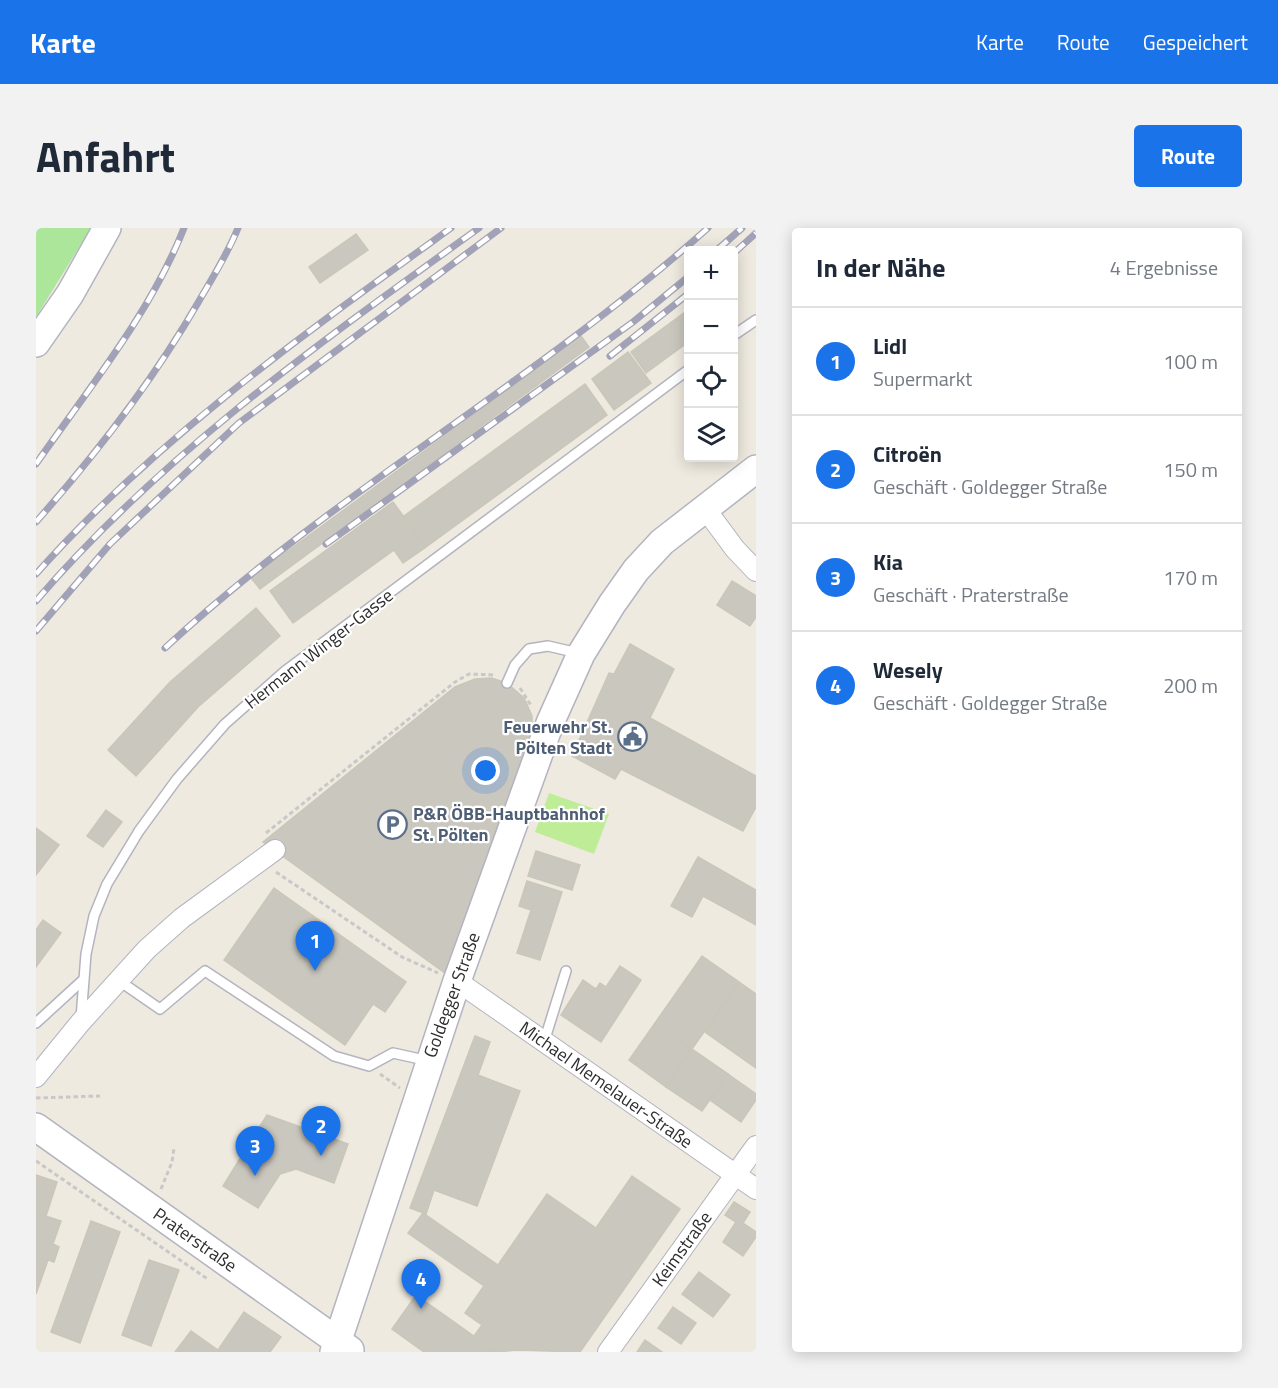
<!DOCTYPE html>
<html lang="de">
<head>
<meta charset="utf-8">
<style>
  :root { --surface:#fff; --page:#f2f2f3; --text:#1f2937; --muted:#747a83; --line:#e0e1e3; --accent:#1a73e8 }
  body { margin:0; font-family:"Titillium Web",sans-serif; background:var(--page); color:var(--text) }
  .controls { position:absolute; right:18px; top:18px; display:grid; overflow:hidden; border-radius:6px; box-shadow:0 3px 15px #0003 }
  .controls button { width:54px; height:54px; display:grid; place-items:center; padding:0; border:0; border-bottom:2px solid var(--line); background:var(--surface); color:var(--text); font:30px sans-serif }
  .you { position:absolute; left:450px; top:543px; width:21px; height:21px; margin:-15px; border:4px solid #fff; border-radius:50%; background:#1a73e8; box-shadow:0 0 0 9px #1a73e833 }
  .badge { display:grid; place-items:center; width:39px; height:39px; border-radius:50%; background:var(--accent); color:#fff; font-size:20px; font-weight:700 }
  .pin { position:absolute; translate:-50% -50px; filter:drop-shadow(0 2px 3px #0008) }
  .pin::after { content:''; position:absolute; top:32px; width:21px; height:18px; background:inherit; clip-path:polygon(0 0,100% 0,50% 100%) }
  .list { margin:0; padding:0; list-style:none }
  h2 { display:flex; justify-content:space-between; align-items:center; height:78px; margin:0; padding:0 24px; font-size:26px }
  h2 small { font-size:20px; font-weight:400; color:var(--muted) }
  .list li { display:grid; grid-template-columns:39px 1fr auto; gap:18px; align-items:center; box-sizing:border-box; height:108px; padding:0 24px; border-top:2px solid var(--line) }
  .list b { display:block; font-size:22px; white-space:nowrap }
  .list p { margin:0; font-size:20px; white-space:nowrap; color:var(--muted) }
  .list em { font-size:20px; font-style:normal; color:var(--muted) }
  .icon { flex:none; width:33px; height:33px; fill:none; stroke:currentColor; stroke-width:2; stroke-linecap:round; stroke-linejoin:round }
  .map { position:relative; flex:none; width:720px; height:1124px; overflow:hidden; border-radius:6px }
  header { display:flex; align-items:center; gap:36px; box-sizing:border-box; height:84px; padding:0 30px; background:var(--accent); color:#fff }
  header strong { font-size:28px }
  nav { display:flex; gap:33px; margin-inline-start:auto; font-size:21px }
  .intro { display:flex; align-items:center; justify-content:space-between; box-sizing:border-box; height:144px; padding:0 36px }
  h1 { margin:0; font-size:42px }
  .button { padding:15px 27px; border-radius:6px; background:var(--accent); color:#fff; font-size:21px; font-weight:700 }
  main { display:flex; gap:36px; padding:0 36px }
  aside { flex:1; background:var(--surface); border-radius:6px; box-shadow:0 3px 15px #0003 }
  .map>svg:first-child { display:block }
</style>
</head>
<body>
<header>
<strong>Karte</strong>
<nav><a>Karte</a><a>Route</a><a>Gespeichert</a></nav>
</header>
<div class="intro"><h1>Anfahrt</h1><a class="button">Route</a></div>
<main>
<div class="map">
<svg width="720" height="1124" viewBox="0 0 720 1124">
  <rect width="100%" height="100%" fill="#efeadf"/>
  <polygon fill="#ace69b" points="0,0 55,0 0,89"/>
  <polygon fill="#bfed97" points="513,565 573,586 558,626 499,604"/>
  <g fill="#cac7bf" stroke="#cac6b8" stroke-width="1.5">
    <polygon points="320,6 332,22 284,55 273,39"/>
    <polygon points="652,82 652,114 610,145 595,124"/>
    <polygon points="545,108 553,119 224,361 215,350"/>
    <polygon points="592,124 615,155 578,182 556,151"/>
    <polygon points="549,156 571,187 390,319 368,288"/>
    <polygon points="357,274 390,319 367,335 358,322 257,395 234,363"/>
    <polygon points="696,353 720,368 720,389 714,398 681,377"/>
    <polygon points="220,380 244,408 162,479 100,548 72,522 134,454"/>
    <polygon points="594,416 638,441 614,490 720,548 720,579 707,603 585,541 579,551 536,528 573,445 578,446"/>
    <polygon points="455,450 471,455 488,470 496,488 496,508 409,745 227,614 419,459 439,451"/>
    <polygon points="70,582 86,594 67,619 51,608"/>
    <polygon points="0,600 23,617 0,647"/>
    <polygon points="500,623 544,637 536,662 492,648"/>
    <polygon points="662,629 720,662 720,697 667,668 656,689 635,678"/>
    <polygon points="491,653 526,664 504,732 481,725 495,682 483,678"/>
    <polygon points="238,660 370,754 349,784 337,776 309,817 188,732"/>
    <polygon points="7,692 25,705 0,739 0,702"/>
    <polygon points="666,728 703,754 656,821 619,795"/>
    <polygon points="584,738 605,752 565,814 525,787 547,752 560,761 564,755 570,759"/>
    <polygon points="703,754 720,766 720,840 669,804"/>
    <polygon points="619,795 656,821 630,859 593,832"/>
    <polygon points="439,808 454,814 442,847 484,863 441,978 398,962 390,986 374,980"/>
    <polygon points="656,821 692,846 666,883 630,859"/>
    <polygon points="692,846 720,866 720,872 705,894 674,872"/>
    <polygon points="231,887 312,916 298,955 260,941 244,946 222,980 187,958"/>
    <polygon points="0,947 21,954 10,988 0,984"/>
    <polygon points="596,948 644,981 544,1124 481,1122 460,1124 438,1108 446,1097 429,1085 448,1058 372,1005 387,985 462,1037 511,966 560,1000"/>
    <polygon points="698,974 714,984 707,995 720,1004 720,1009 707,1028 687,1014 700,994 689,987"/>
    <polygon points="0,985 25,993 17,1016 23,1019 18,1034 12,1032 0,1066"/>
    <polygon points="55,993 84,1004 44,1115 15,1104"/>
    <polygon points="113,1032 143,1042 115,1118 86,1107"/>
    <polygon points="663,1044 694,1067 677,1089 646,1066"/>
    <polygon points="380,1067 421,1096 460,1124 388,1124 356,1101"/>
    <polygon points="637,1079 660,1095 645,1116 622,1100"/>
    <polygon points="208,1084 245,1109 234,1124 139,1124 155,1103 182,1122"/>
    <polygon points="609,1112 626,1124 601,1124"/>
  </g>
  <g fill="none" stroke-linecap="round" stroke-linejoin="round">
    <defs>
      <g id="lane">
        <polyline points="698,107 720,92"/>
        <polyline points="471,455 479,437 493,421 512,418 542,425"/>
        <polyline points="82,752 124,781 169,743 298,828 333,838 357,825 393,833"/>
        <polyline points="45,790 50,726 58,688 71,656 103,603 141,551 189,496 249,443 652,142"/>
        <polyline points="0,795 47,752"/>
        <polyline points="508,814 530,743"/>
      </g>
      <g id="street">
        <polyline points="668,279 699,321 720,343"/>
        <polyline points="421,753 720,961"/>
        <polyline points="0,849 44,795 111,721 146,690 239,622"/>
        <polyline points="572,1124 720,918"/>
      </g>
      <g id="secondary">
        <polyline points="0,115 34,66 71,0"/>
        <polyline points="0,899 314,1122"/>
        <polyline points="298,1124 421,753 514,495 545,426 576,376 600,342 626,314 720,241"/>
      </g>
    </defs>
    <use href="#lane" stroke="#b3b4c0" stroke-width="12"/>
    <use href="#street" stroke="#b3b4c0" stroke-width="22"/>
    <use href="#secondary" stroke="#b3b4c0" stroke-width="30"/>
    <g stroke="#c8c8c8" stroke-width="3" stroke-dasharray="4.5 3" stroke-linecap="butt">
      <polyline points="484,460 496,479"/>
      <polyline points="230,605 419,454 433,446 460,447"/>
      <polyline points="240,644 366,729 402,745"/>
      <polyline points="344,846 364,860"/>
      <polyline points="0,870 64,868"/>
      <polyline points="0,933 173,1052"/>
      <polyline points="125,961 136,934 138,920"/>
    </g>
    <use href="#lane" stroke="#fff" stroke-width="9"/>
    <use href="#street" stroke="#fff" stroke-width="20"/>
    <use href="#secondary" stroke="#fff" stroke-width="27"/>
    <defs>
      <g id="rail">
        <polyline points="681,22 706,0"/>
        <polyline points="698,25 720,5"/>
        <polyline points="574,128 652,66"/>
        <path d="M 0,236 C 53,160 114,86 148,0"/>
        <path d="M 0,294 C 61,225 117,153 163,73 C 177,49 192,25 202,0"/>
        <polyline points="290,316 597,94 652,49"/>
        <path d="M 0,346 C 121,210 268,106 415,0"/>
        <path d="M 0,373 C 127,225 286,113 443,0"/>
        <polyline points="0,403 74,316 203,195 465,0"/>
        <path d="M 129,420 C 298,264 501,153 672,0"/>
      </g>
    </defs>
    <use href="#rail" stroke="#a1a2b7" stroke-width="7"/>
    <use href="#rail" stroke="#fff" stroke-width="4.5" stroke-dasharray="14" stroke-linecap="butt"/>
  </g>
  <defs>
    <symbol id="civic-ring" viewBox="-11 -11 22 22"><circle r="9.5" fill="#fff" stroke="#5c6f8a" stroke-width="1.5"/><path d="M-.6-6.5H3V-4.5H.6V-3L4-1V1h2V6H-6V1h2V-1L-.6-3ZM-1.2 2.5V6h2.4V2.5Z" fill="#5c6f8a"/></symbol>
    <symbol id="parking-ring" viewBox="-11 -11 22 22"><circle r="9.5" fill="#fff" stroke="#5c6f8a" stroke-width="1.5"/><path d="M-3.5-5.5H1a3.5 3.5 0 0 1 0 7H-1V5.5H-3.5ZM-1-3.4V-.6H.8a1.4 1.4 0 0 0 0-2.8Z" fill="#5c6f8a"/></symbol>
  </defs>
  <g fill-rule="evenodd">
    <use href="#civic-ring" x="580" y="492" width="33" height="33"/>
    <use href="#parking-ring" x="340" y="580" width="33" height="33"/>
  </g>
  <g text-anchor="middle" stroke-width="4.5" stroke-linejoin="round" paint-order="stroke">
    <g font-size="18" fill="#2d2d2d" stroke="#fff">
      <text transform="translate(283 421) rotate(-38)" y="6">Hermann Winger-Gasse</text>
      <text transform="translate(416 767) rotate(-70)" y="6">Goldegger Straße</text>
      <text transform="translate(570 857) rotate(35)" y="6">Michael Memelauer-Straße</text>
      <text transform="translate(159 1012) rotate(35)" y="6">Praterstraße</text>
      <text transform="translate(646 1021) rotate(-54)" y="6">Keimstraße</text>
    </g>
    <g font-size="18" font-weight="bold" fill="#4e5e75" stroke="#fff" text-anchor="end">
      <text x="576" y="505">Feuerwehr St.<tspan x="576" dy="21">Pölten Stadt</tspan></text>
      <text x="377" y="592" text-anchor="start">P&amp;R ÖBB-Hauptbahnhof<tspan x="377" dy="21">St. Pölten</tspan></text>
    </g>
  </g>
</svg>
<div class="controls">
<button>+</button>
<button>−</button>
<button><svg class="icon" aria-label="locate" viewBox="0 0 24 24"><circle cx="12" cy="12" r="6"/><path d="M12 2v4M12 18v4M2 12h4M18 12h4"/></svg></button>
<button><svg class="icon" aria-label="layers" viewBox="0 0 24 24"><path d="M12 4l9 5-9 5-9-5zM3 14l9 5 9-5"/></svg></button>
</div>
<div class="you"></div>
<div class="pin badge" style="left:279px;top:743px">1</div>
<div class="pin badge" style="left:285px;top:928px">2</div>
<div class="pin badge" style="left:219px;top:948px">3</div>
<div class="pin badge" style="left:385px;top:1081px">4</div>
</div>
<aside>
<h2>In der Nähe<small>4 Ergebnisse</small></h2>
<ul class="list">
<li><span class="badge">1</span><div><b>Lidl</b><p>Supermarkt</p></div><em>100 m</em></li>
<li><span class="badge">2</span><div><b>Citroën</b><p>Geschäft · Goldegger Straße</p></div><em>150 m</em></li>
<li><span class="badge">3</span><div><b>Kia</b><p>Geschäft · Praterstraße</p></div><em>170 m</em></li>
<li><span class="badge">4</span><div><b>Wesely</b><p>Geschäft · Goldegger Straße</p></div><em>200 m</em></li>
</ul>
</aside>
</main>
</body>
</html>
